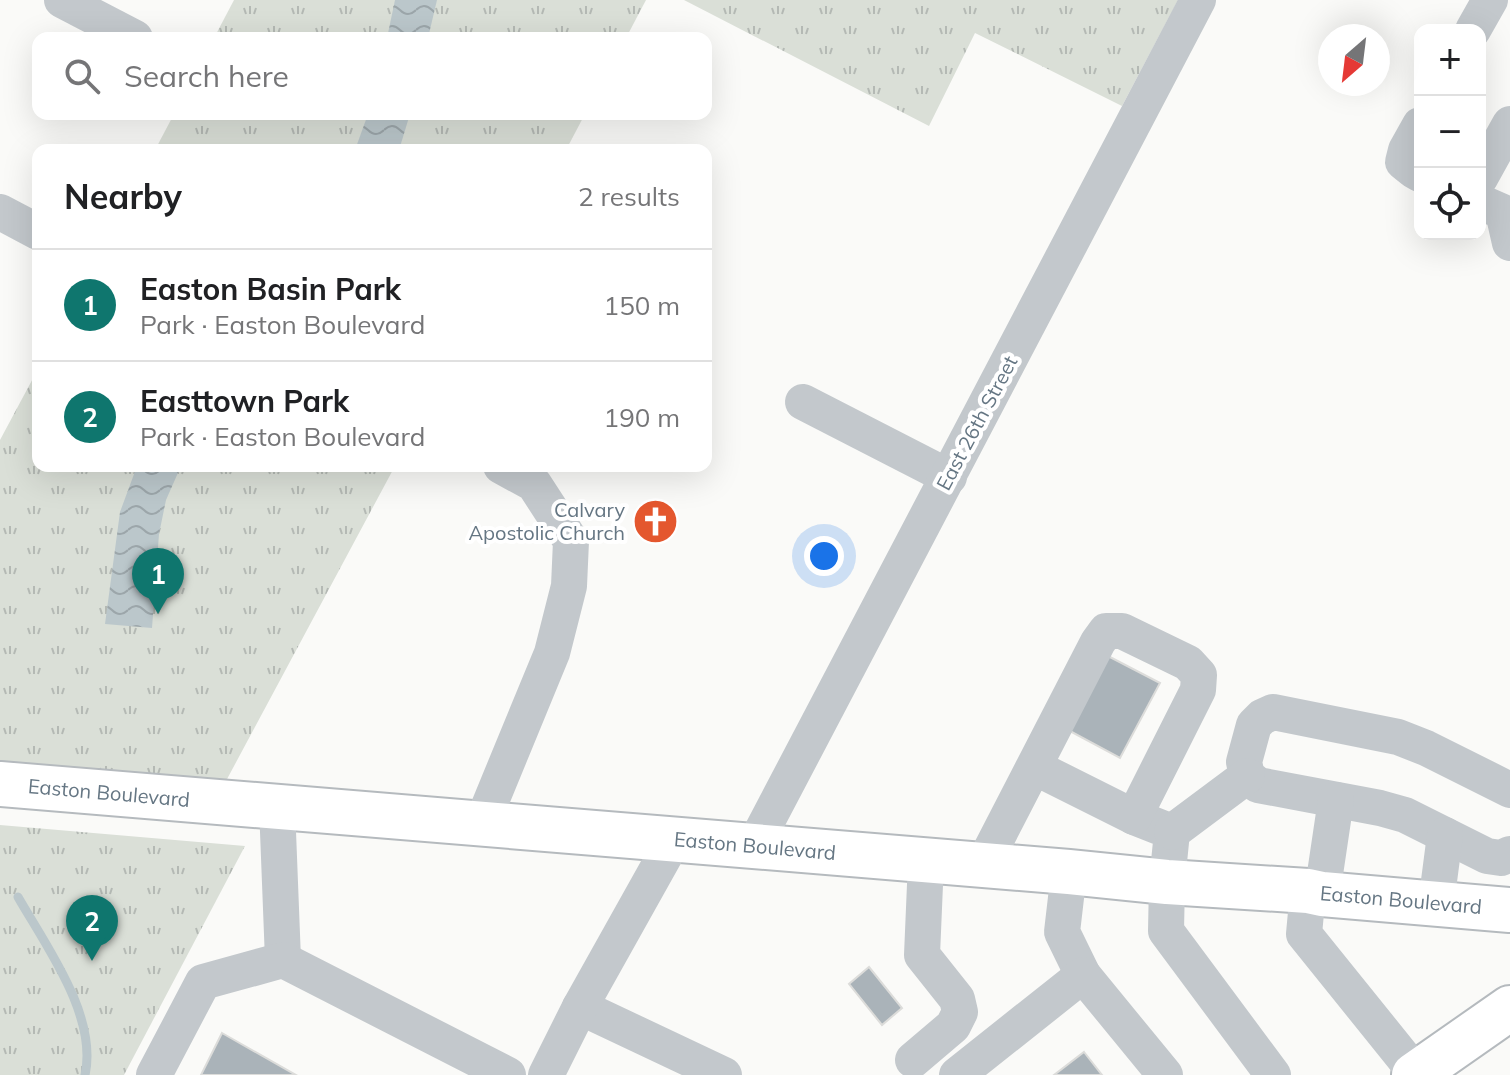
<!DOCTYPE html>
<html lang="en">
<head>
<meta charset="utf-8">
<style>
  :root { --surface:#fff; --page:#f2f2f2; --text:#202124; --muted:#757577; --line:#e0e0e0; --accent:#0f766e }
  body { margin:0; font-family:Mulish,sans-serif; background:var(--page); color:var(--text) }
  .controls { position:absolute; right:24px; top:24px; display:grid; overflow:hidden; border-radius:16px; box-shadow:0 8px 32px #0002 }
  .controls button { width:72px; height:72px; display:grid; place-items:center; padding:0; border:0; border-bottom:2px solid var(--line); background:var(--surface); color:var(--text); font:40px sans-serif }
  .compass { position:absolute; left:1318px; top:24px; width:72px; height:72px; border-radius:50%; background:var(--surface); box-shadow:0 8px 32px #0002; rotate:208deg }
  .you { position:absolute; left:824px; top:556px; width:28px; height:28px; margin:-20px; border:6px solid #fff; border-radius:50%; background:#1a73e8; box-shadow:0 0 0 12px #1a73e833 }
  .badge { display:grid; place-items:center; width:52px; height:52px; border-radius:50%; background:var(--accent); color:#fff; font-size:26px; font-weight:700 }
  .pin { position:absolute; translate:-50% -66px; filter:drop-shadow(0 2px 4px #0008) }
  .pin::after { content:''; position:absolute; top:42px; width:28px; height:24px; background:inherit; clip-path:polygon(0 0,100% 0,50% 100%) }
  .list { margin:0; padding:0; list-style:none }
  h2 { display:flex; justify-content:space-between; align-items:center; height:104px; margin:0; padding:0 32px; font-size:34px }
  h2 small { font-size:26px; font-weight:400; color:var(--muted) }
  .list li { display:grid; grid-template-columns:52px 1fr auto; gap:24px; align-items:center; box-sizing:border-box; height:112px; padding:0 32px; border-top:2px solid var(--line) }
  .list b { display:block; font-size:30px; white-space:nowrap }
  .list p { margin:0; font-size:26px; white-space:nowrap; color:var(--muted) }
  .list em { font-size:26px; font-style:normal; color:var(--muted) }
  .icon { flex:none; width:44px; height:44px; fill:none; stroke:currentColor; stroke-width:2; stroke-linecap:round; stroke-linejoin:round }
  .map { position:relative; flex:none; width:1510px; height:1075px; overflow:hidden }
  .search { position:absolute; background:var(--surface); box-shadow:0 8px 32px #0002; left:32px; top:32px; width:680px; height:88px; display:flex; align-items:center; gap:20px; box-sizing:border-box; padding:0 28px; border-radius:16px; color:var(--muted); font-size:30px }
  .panel { position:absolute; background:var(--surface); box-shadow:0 8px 32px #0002; left:32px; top:144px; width:680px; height:328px; border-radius:16px }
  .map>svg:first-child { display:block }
</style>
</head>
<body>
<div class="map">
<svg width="1510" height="1075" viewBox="0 0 1510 1075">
  <defs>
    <pattern id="park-tufts" width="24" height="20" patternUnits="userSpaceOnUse" patternTransform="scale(2)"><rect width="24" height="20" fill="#dadfd7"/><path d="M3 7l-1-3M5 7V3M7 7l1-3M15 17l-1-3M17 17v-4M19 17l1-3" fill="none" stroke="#b4b9b4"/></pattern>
    <pattern id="water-waves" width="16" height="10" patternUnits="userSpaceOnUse" patternTransform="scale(2)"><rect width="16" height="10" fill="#bbc7cb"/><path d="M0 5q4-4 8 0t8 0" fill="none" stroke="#9ca6aa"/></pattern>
  </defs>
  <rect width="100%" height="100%" fill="#fafaf8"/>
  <g fill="url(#park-tufts)">
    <polygon points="234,0 646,0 626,38 214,38"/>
    <polygon points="684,0 1178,0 1122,106 975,33 929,126"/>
    <polygon points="174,114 585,114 566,150 155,150"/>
    <polygon points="38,369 38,466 395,466 226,781 0,762 0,440"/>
    <polygon points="0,825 245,846 124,1075 0,1075"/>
  </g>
  <g fill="url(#water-waves)">
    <polygon points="395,0 437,0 428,38 387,38"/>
    <polygon points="368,114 410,114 399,150 355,150"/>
    <polygon points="137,466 181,466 166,500 159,534 152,628 105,624 120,512"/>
  </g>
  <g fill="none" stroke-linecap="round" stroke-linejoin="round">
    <path stroke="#bbc7cb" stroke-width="9" d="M 18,897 C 46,946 98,1016 85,1075"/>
  </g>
  <g fill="#aab3b9" stroke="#dcdcda" stroke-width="2">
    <polygon points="1108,656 1160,683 1120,758 1068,730"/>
    <polygon points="869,967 902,1008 882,1025 849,984"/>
    <polygon points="222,1033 296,1075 201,1075"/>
    <polygon points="1084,1052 1102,1075 1054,1075"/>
  </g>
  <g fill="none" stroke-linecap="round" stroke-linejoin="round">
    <defs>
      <g id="major">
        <polyline points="0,784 1069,872 1167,882 1308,891 1322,894 1510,910"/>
        <polyline points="1414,1075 1510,1008"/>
      </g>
    </defs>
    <use href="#major" stroke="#b5babe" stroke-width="48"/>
    <g stroke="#c3c8cc" stroke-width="36">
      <polyline points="62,0 135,38"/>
      <polyline points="1473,30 1490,0"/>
      <polyline points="1420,125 1406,150 1403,162 1413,170 1420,174"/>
      <polyline points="1480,178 1510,124"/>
      <polyline points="1480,202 1503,212 1510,243"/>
      <polyline points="0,212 38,232"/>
      <polyline points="803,402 949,477"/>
      <polyline points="1510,790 1426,748 1398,737 1273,712 1262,717 1254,725 1244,762 1247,776 1258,785 1380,808 1405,815 1487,856 1501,858 1510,854"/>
      <polyline points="277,806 283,960"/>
      <polyline points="1134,817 1172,832 1167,882 1166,931 1273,1075"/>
      <polyline points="482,823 552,653 569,586 571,541 534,484 501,466"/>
      <polyline points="1172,832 1247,776"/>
      <polyline points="754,846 1198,0"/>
      <polyline points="983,865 1098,642 1106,631 1122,631 1188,663 1199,675 1198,690 1134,817 1034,767"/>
      <polyline points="1069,872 1062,932 1083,975"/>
      <polyline points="1308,891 1304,934 1416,1073"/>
      <polyline points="1322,894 1336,800"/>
      <polyline points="1436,904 1445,835"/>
      <polyline points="580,1007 724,1075"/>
      <polyline points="913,1060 953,1026 960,1012 957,999 922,955 926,861"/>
      <polyline points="154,1075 203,982 283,960 508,1075"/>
      <polyline points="546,1075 580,1007 674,839"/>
      <polyline points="957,1075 1083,975 1165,1075"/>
    </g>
    <use href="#major" stroke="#fff" stroke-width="44"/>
  </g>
  <defs>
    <symbol id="church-disc" viewBox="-11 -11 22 22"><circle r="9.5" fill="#e4572e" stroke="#fff"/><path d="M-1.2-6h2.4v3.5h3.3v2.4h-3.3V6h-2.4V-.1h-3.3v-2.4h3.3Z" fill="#fff"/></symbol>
  </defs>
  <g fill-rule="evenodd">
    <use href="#church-disc" x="630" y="496" width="51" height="51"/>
  </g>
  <g text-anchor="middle" stroke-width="8" stroke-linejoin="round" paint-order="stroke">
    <g font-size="20" fill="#657683" stroke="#fff">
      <text transform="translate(977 423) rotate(-62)" y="7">East 26th Street</text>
      <text transform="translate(109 793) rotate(5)" y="7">Easton Boulevard</text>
      <text transform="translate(755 846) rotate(5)" y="7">Easton Boulevard</text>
      <text transform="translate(1401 900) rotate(5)" y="7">Easton Boulevard</text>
    </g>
    <g font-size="20" fill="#657683" stroke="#fff" text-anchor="end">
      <text x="625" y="517">Calvary<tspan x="625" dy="23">Apostolic Church</tspan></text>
    </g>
  </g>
</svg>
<div class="controls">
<button>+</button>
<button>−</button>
<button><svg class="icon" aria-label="locate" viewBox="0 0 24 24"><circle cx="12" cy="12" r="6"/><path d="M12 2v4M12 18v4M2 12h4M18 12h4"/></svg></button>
</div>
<svg class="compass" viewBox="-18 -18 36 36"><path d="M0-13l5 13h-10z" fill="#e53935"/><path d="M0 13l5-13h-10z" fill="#757577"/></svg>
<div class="you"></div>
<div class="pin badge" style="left:158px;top:614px">1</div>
<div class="pin badge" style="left:92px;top:961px">2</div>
<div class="search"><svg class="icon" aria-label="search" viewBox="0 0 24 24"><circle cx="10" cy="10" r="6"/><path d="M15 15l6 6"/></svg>Search here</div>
<section class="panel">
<h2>Nearby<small>2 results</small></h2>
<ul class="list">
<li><span class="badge">1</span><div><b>Easton Basin Park</b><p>Park · Easton Boulevard</p></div><em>150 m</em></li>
<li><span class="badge">2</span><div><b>Easttown Park</b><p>Park · Easton Boulevard</p></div><em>190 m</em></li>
</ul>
</section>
</div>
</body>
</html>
